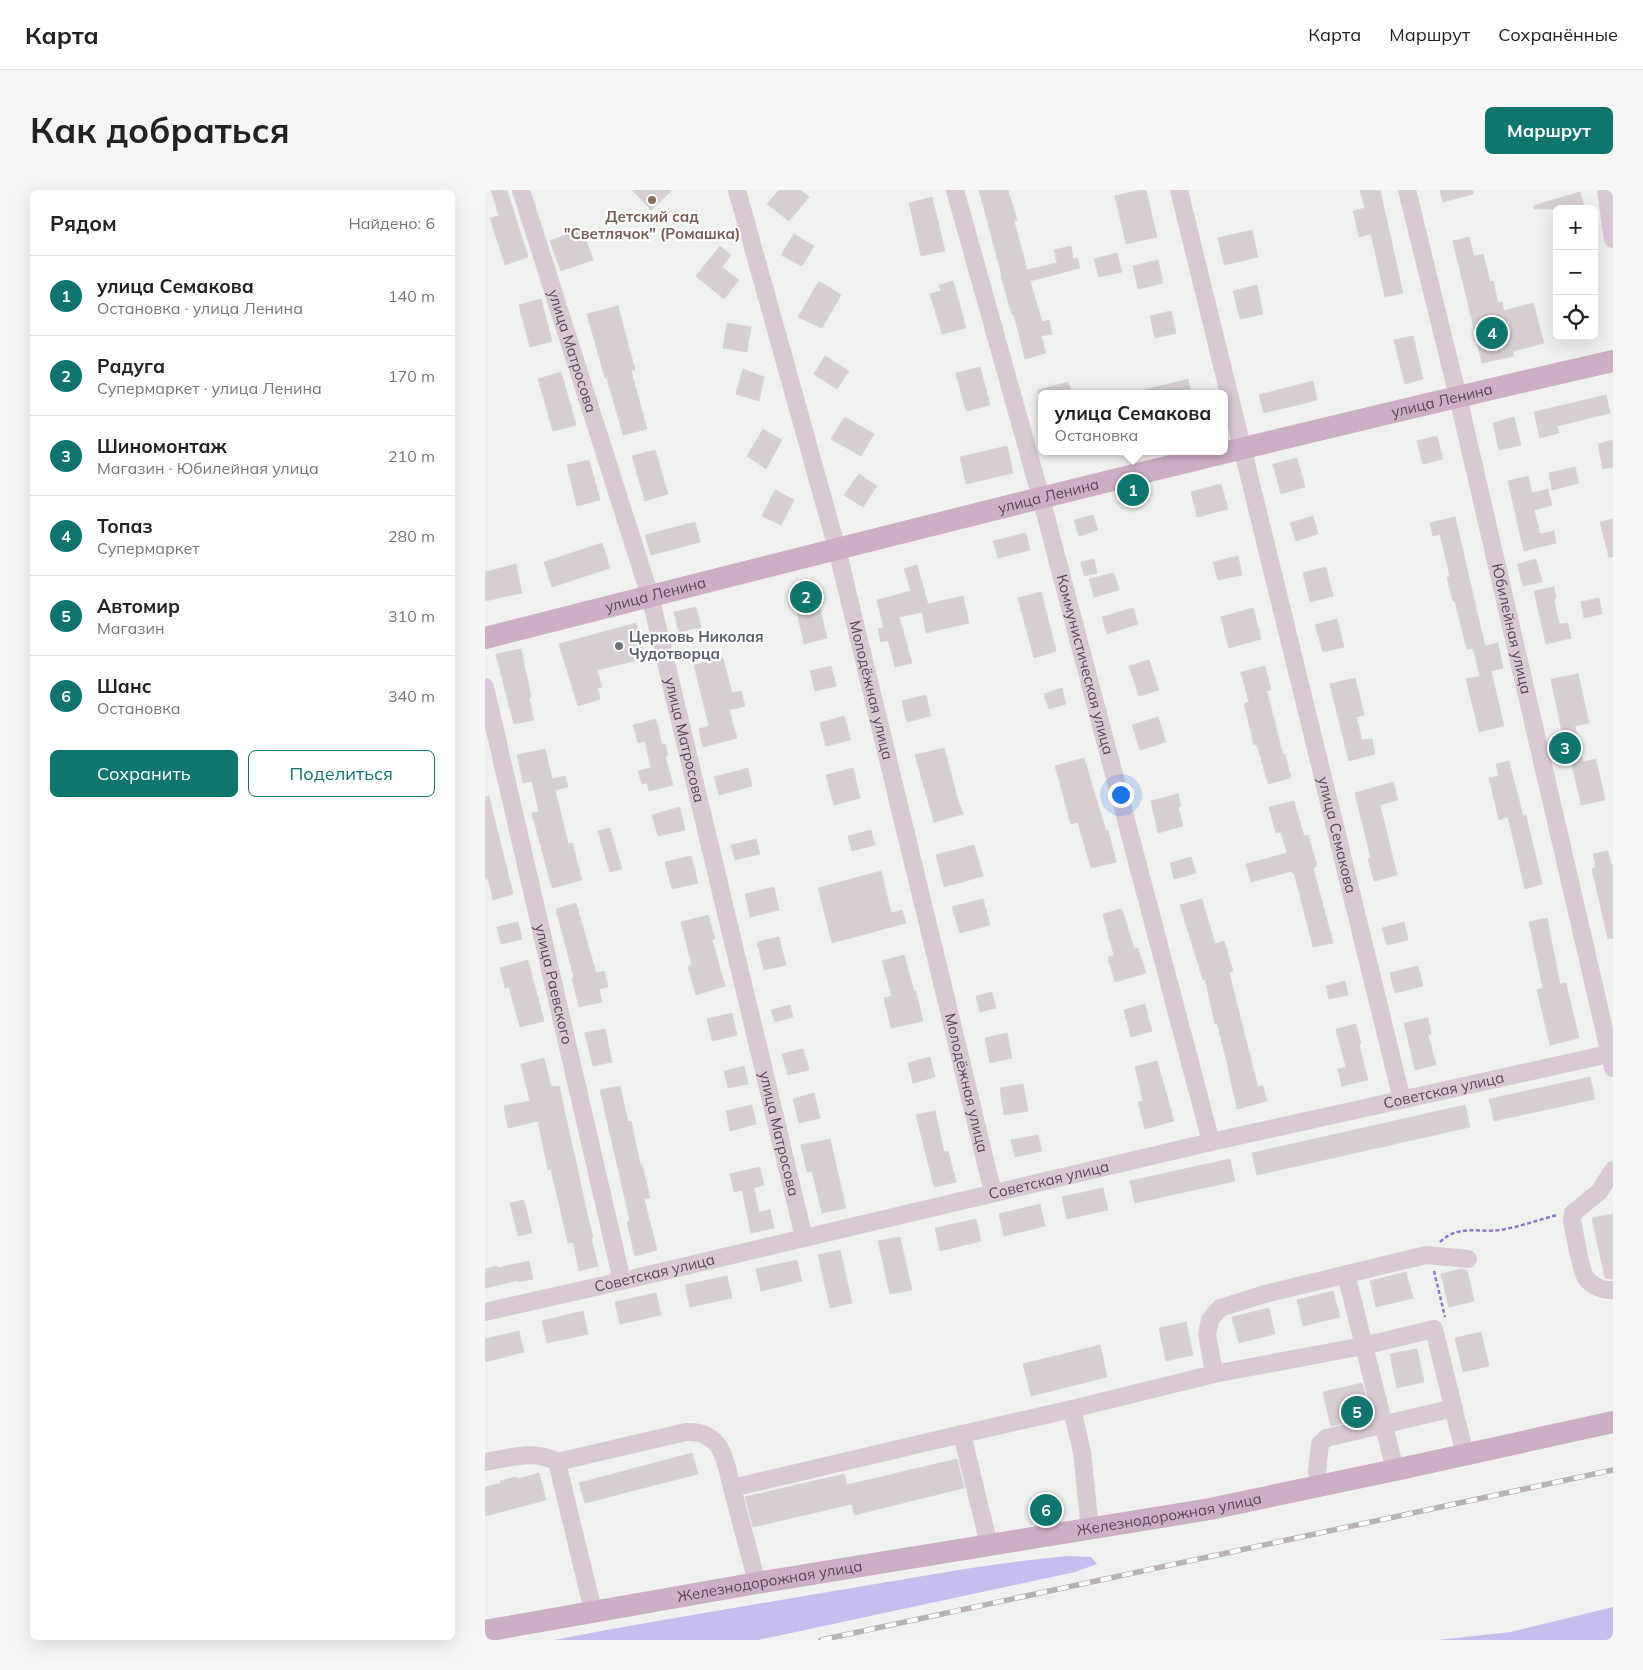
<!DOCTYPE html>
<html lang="ru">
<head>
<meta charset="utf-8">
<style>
  :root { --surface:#fff; --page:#f6f6f6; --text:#222; --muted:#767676; --line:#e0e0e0; --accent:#0f766e }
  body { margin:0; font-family:Mulish,sans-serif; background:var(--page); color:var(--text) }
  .controls { position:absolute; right:15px; top:15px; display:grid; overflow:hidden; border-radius:8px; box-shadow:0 5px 20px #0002 }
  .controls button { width:45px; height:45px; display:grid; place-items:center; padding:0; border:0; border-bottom:1px solid var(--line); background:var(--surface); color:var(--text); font:25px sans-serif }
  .you { position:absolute; left:635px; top:604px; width:18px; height:18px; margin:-12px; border:4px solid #fff; border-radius:50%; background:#1a73e8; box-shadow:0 0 0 8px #1a73e833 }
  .badge { display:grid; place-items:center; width:32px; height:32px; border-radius:50%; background:var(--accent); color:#fff; font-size:16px; font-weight:700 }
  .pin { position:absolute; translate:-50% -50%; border:2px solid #fff; box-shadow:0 1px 5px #0006 }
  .popup { position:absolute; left:553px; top:200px; width:190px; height:65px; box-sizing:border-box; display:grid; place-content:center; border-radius:8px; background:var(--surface); filter:drop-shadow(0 1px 4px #0005); font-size:16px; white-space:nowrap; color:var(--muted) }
  .popup b { font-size:19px; color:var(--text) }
  .popup::after { content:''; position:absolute; left:50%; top:100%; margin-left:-10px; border:10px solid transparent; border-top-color:var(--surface) }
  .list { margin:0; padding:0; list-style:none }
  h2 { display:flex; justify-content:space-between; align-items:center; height:65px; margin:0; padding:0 20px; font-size:21px }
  h2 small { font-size:16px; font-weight:400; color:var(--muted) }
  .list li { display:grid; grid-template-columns:32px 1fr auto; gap:15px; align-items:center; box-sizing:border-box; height:80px; padding:0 20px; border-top:1px solid var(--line) }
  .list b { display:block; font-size:19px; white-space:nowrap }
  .list p { margin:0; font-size:16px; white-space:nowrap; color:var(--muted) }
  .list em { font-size:16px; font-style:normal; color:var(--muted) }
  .actions { display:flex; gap:10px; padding:15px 20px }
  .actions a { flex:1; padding:11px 0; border:1px solid var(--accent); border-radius:8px; text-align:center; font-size:18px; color:var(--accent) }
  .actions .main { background:var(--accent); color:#fff }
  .icon { flex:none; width:28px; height:28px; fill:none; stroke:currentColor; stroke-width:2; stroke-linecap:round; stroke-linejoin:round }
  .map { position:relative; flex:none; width:1128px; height:1450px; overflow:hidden; border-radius:8px }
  header { display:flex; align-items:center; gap:30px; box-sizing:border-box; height:70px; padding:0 25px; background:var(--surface); border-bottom:1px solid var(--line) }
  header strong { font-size:24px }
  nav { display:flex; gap:28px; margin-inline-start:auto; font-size:18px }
  .intro { display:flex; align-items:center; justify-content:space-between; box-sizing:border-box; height:120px; padding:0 30px }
  h1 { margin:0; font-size:35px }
  .button { padding:12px 22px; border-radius:8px; background:var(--accent); color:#fff; font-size:18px; font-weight:700 }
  main { display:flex; gap:30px; padding:0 30px }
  aside { flex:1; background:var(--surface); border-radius:8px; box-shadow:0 5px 20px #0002 }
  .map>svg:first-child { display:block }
</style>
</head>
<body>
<header>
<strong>Карта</strong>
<nav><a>Карта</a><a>Маршрут</a><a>Сохранённые</a></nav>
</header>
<div class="intro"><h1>Как добраться</h1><a class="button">Маршрут</a></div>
<main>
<aside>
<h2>Рядом<small>Найдено: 6</small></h2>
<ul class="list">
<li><span class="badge">1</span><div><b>улица Семакова</b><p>Остановка · улица Ленина</p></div><em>140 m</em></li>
<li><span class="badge">2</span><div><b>Радуга</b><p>Супермаркет · улица Ленина</p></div><em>170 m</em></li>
<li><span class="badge">3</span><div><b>Шиномонтаж</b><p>Магазин · Юбилейная улица</p></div><em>210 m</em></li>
<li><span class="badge">4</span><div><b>Топаз</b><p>Супермаркет</p></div><em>280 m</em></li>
<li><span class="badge">5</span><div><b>Автомир</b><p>Магазин</p></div><em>310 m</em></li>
<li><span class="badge">6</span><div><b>Шанс</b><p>Остановка</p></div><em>340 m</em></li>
</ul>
<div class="actions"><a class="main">Сохранить</a><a>Поделиться</a></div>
</aside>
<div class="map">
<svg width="1128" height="1450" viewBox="0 0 1128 1450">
  <rect width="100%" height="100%" fill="#eff1ef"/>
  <g fill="#c6beee">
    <path d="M 584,1366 L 606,1367 L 612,1374 L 590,1382 L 273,1450 L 69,1450 C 168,1431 267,1415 367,1398 C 439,1386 511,1372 584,1366 Z"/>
    <polygon points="1128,1417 1128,1450 952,1450 1026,1442"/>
  </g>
  <g fill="#d6ced3" stroke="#dad3d7">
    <polygon points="6,0 22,0 43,67 20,75 5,28 14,26"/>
    <polygon points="147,0 187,0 166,20"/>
    <polygon points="294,0 315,0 324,7 304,31 282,14"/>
    <polygon points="494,0 523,0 532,30 529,31 542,80 572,73 569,60 586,56 588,69 592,68 595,78 545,91 557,132 564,130 567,144 556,146 561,163 540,169 529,125 527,125 516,86 517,86"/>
    <polygon points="656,0 661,0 672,47 641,54 630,6"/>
    <polygon points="875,0 895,0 918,103 900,107 886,44 874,47 868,21 880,18"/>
    <polygon points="955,0 988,0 988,4 958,12"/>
    <polygon points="1095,2 1100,19 1049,19 1048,16"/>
    <polygon points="447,7 460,61 436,66 424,13"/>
    <polygon points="97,39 108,70 76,81 65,51"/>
    <polygon points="767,40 773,67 739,75 733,48"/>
    <polygon points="309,44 329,56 317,76 296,65"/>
    <polygon points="984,47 989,66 998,64 1005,92 1008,91 1013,113 1017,112 1019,121 1048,113 1059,153 1028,161 1029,166 997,173 968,51"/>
    <polygon points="235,56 246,65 237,77 254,90 239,109 211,86"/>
    <polygon points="632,63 637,82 614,87 609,69"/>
    <polygon points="673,70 678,93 653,99 648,76"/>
    <polygon points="334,91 356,105 337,138 313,127"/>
    <polygon points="468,91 481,138 457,144 445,104 456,101 454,95"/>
    <polygon points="772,95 778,124 755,129 748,101"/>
    <polygon points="56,109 67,151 45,157 34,115"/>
    <polygon points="133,116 150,180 146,181 162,239 138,245 122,188 120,188 102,124"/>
    <polygon points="686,121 691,143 670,148 665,126"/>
    <polygon points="242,133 266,137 262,162 238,158"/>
    <polygon points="928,146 938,189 920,194 909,150"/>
    <polygon points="340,166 364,181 352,199 329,184"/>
    <polygon points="495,177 505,215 481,221 471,183"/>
    <polygon points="258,179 279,187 274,211 251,204"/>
    <polygon points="76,182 91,235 68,241 53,189"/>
    <polygon points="703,189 706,204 660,204 659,200"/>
    <polygon points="828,191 832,210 779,223 774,205"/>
    <polygon points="583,192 587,204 553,204 553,200"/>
    <polygon points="1121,205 1125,223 1072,236 1074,243 1055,248 1049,222"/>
    <polygon points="360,227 389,244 376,266 346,249"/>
    <polygon points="1029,227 1036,255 1014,260 1008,233"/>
    <polygon points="278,239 297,250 281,279 262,266"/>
    <polygon points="952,246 958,269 938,274 932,251"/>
    <polygon points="1128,250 1128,277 1118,279 1113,254"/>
    <polygon points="522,256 528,283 481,294 475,267"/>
    <polygon points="170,260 183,304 160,311 147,266"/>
    <polygon points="812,268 820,297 796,304 788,274"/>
    <polygon points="104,270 115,310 92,316 82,275"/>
    <polygon points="1090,277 1094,293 1067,300 1064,283"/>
    <polygon points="374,284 392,296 378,317 359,305"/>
    <polygon points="1043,286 1047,303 1063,299 1067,315 1049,320 1055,344 1069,341 1071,353 1039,361 1023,291"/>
    <polygon points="736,294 743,319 712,327 706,302"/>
    <polygon points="290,300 309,310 296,335 277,326"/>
    <polygon points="608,325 613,340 594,346 589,330"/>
    <polygon points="828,326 833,344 811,351 805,333"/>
    <polygon points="970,327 1000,456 1013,453 1018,478 1006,481 1019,536 994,542 981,489 995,486 988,458 982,459 970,411 968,411 962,387 965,387 955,344 948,346 945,333"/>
    <polygon points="1128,329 1128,367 1124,367 1115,332"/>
    <polygon points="210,332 215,352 166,365 160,345"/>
    <polygon points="541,343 545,360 513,368 508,351"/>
    <polygon points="117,353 125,378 67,397 59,372"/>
    <polygon points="753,366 757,385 733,390 728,372"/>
    <polygon points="609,369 612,383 599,386 596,372"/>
    <polygon points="1051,369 1057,392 1038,396 1032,374"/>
    <polygon points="31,374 37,403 0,411 0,382"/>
    <polygon points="432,375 443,414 478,406 484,433 441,443 437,422 414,427 427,473 410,477 403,450 396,452 393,439 399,438 392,410 426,401 419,379"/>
    <polygon points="841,377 848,406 825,412 818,383"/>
    <polygon points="629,383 634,400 609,407 604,389"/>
    <polygon points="1069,397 1071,408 1069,409 1074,434 1083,433 1086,448 1061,454 1049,401"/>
    <polygon points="330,398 342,448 319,454 308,403"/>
    <polygon points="556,402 571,461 549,468 533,408"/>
    <polygon points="1114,408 1117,424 1099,428 1096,412"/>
    <polygon points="211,417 216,437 194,442 189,422"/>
    <polygon points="648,418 653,434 622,444 617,427"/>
    <polygon points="768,418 776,449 744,458 736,427"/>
    <polygon points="852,429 859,457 838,462 830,435"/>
    <polygon points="151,433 160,468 112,480 117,497 112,498 115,509 93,516 74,454"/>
    <polygon points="36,459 46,507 44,508 49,530 29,534 11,464"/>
    <polygon points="238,468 247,503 256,501 260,516 244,520 252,548 218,557 214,539 224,536 209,475"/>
    <polygon points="664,470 674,500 654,506 644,476"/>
    <polygon points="346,476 351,496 330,501 325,481"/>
    <polygon points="780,476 786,500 782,501 798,565 800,564 806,588 783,594 772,554 769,555 759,514 764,512 756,482"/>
    <polygon points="1093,484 1104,533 1090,536 1098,572 1111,569 1120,610 1096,615 1086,569 1079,570 1075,548 1078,547 1066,489"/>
    <polygon points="870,488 879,525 871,527 877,550 887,549 890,564 864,571 845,494"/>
    <polygon points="577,498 581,514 564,519 559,504"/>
    <polygon points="441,505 446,526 422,532 417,511"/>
    <polygon points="359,526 366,550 341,556 335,533"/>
    <polygon points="673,527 681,552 655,560 647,535"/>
    <polygon points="171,529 177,554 180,554 183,566 180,566 188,595 164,601 162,593 157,594 153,581 166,578 160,551 153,553 148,535"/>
    <polygon points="459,558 472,607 478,624 449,632 430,565"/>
    <polygon points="60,559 67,589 80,586 83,597 70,600 83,654 87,653 97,690 67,698 47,623 54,622 47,591 38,593 32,565"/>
    <polygon points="599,568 621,641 623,640 631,672 606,678 593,632 586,634 570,576"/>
    <polygon points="1024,571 1038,626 1041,625 1057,694 1040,699 1023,627 1014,630 1004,588 1014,586 1011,574"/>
    <polygon points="263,578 267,596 234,605 229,587"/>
    <polygon points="368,578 375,608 349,615 341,585"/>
    <polygon points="908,592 913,610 895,615 912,685 889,691 883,668 886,668 870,603"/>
    <polygon points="693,604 696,616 693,617 698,636 673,643 666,611"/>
    <polygon points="4,606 28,704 8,710 3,689 0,689 0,607"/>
    <polygon points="809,611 819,646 823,645 832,676 828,678 848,753 828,757 809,683 807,683 807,681 766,692 761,674 802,663 796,642 791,643 784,617"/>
    <polygon points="195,617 200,640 173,646 167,625"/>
    <polygon points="125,638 137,679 125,682 113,641"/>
    <polygon points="386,640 390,655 367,661 363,646"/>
    <polygon points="271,649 275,664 250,670 246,655"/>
    <polygon points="489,655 498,686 459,697 451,665"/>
    <polygon points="1123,661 1126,675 1128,674 1128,748 1123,749 1107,679 1111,678 1108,664"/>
    <polygon points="206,666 213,693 187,699 180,672"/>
    <polygon points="706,667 711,683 689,689 685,673"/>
    <polygon points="396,681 406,723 417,720 421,733 347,753 333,698"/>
    <polygon points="289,697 294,720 265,727 260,704"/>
    <polygon points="498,709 505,735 475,743 467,717"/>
    <polygon points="717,709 730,754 739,751 748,781 744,782 773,897 778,896 782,911 752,919 741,868 732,833 730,834 720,789 718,790 695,715"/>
    <polygon points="91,713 111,783 119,781 123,797 114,799 117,812 94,817 87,788 89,788 71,719"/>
    <polygon points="637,719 649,759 653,758 661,783 630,792 623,767 629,765 618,724"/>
    <polygon points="223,725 230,749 227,749 240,796 211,805 203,776 207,775 196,732"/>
    <polygon points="1062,728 1075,794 1081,793 1094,848 1065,855 1052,800 1058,798 1044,732"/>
    <polygon points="33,732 37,749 16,754 12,737"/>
    <polygon points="919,732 923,750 902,755 897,738"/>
    <polygon points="294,747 301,775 279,780 272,752"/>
    <polygon points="419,765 429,801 431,801 438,831 406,838 399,808 407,806 397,771"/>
    <polygon points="43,770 59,831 35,837 24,797 20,798 15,778"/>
    <polygon points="933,776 938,796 910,803 905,783"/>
    <polygon points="860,791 863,805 844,809 841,796"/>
    <polygon points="507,802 511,818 495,822 491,806"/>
    <polygon points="660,814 667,841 646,847 639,820"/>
    <polygon points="305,815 308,827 290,832 286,820"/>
    <polygon points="247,823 252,845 227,851 222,829"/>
    <polygon points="943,828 946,844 943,845 951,875 930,880 919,833"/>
    <polygon points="871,834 876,854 874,854 883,890 857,896 853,879 861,877 851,839"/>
    <polygon points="120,839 127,872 108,876 100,843"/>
    <polygon points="522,843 527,868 505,873 500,848"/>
    <polygon points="318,859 324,880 303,885 297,864"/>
    <polygon points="445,867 450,887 428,893 423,873"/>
    <polygon points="59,868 66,897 74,896 105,1036 108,1048 106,1048 113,1076 94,1081 88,1052 83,1053 66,979 63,980 53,931 23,938 19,916 45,911 36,874"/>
    <polygon points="672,871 689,931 660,939 653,912 658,911 650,877"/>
    <polygon points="259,876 263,894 243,898 239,881"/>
    <polygon points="1105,887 1110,909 1009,931 1004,909"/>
    <polygon points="538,894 543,921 519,925 515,898"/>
    <polygon points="135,896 143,932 146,931 155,974 157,974 165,1008 159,1009 172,1060 150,1066 142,1032 145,1031 115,900"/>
    <polygon points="329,903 335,928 314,933 308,909"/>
    <polygon points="267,915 271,934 245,941 241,921"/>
    <polygon points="980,915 985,937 772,985 767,963"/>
    <polygon points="450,921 459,962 463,961 471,992 449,997 431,925"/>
    <polygon points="553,945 557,961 530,967 526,950"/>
    <polygon points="345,949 361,1018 337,1023 327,981 322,982 316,955"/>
    <polygon points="745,969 750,991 650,1013 645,991"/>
    <polygon points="275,977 279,995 269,998 274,1022 285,1020 289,1038 266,1043 257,1000 249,1002 245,984"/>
    <polygon points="618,998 623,1020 582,1029 577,1007"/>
    <polygon points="39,1010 47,1043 33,1046 25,1013"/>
    <polygon points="555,1014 560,1036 519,1046 514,1024"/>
    <polygon points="1128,1024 1128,1089 1125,1089 1120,1088 1107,1028"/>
    <polygon points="491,1029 496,1051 455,1061 450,1038"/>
    <polygon points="415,1047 427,1100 405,1104 393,1051"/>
    <polygon points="355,1060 367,1113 345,1118 333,1065"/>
    <polygon points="312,1070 317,1091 276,1101 271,1079"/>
    <polygon points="44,1071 48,1089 34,1092 34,1090 0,1098 0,1079 12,1076 12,1078"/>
    <polygon points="976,1079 982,1080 989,1111 964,1117 956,1084"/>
    <polygon points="921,1082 928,1108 891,1117 885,1091"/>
    <polygon points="242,1086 247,1108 205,1117 200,1095"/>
    <polygon points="848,1101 855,1127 818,1136 812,1110"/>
    <polygon points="171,1103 176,1125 135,1134 130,1112"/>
    <polygon points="784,1118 790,1144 754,1153 747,1127"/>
    <polygon points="98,1121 103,1144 62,1153 57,1131"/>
    <polygon points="701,1132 708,1165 681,1171 674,1138"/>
    <polygon points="34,1141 39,1162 0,1172 0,1149"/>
    <polygon points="996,1142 1004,1176 978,1182 970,1148"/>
    <polygon points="615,1155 622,1187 546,1206 538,1174"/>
    <polygon points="932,1159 939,1192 912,1198 905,1164"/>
    <polygon points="877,1193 886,1227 846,1236 838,1202"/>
    <polygon points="207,1263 213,1284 100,1313 94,1293"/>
    <polygon points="472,1269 479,1298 369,1325 367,1314 268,1337 260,1307 359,1284 362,1295"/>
    <polygon points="54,1283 61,1310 0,1326 0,1297 16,1293 15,1291 31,1287 32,1289"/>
  </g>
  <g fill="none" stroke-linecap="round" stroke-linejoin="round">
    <g stroke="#8f77cb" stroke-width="2.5" stroke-dasharray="4 2.5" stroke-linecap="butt">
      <path d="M 955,1052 C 973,1034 994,1043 1015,1040 C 1034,1037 1053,1030 1072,1025"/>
      <polyline points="949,1081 960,1127"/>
    </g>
    <g stroke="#d9c9d5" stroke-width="18">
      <path id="s1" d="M 36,0 L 165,406 L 319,1048"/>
      <path id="s2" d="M 252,0 L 352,359 L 508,1003"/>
      <path id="s3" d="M 470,0 L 556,308 L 726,952"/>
      <path id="s4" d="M 694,0 L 917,910"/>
      <path id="s5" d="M 922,0 L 973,207 L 1128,878"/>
      <polyline points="1121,0 1128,49"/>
      <path id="s6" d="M 0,497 L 137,1091"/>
      <path d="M 1128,980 L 1114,1002 L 1088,1023 L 1087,1030 C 1089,1041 1096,1081 1101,1088 C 1107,1096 1118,1101 1128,1100"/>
      <polyline points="861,1084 910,1280"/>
      <path id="s7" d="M 0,1122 L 137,1091 L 726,952 L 1128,863"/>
      <polyline points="587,1219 597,1262 605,1339"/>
      <polyline points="477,1244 587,1219 729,1184"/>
      <polyline points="980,1265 949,1139 878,1156 729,1184 722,1144 725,1130 735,1118 780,1104 941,1065 983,1069"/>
      <path d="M 0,1272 C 24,1268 50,1259 72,1272"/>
      <polyline points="835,1297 832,1281 835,1254 841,1248 969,1218"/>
      <polyline points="272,1393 247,1298 477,1244 504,1355"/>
      <path d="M 108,1421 L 72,1272 L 201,1242 C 237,1240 240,1270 247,1298"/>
    </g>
    <g stroke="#cdafc5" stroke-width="22">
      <path id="s8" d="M 0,448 C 375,353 751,257 1128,171"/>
      <path id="s9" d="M 0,1441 L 272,1393 L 725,1319 L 910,1280 L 1128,1232"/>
    </g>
    <defs>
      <polyline id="rail" points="336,1450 1128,1280"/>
    </defs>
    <use href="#rail" stroke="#b9b1b6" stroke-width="5.5"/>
    <use href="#rail" stroke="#fff" stroke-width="4" stroke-dasharray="11" stroke-linecap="butt"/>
  </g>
  <circle fill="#8d6e63" stroke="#fff" stroke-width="2" cx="167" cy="10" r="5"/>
  <circle fill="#6b7280" stroke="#fff" stroke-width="2" cx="134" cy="456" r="5"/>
  <g text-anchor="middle" stroke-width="4.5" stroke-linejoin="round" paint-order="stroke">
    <g font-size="15" font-weight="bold" fill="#785e54" stroke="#fff">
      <text x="167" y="32">Детский сад<tspan x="167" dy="17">"Светлячок" (Ромашка)</tspan></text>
    </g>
    <g font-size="15" fill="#5c4757" stroke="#fff">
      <text dy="5" stroke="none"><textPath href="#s1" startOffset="169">улица Матросова</textPath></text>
      <text dy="5" stroke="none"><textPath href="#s8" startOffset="986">улица Ленина</textPath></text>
      <text dy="5" stroke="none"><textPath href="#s8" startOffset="581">улица Ленина</textPath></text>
      <text dy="5" stroke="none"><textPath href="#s8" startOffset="176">улица Ленина</textPath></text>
      <text dy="5" stroke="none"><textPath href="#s5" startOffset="451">Юбилейная улица</textPath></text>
      <text dy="5" stroke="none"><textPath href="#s3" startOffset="492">Коммунистическая улица</textPath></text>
      <text dy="5" stroke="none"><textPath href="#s2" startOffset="518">Молодёжная улица</textPath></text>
      <text dy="5" stroke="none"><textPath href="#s1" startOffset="574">улица Матросова</textPath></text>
      <text dy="5" stroke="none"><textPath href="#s4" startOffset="664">улица Семакова</textPath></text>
      <text dy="5" stroke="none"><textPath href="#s6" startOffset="305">улица Раевского</textPath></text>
      <text dy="5" stroke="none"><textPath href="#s2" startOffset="922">Молодёжная улица</textPath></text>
      <text dy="5" stroke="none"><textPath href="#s7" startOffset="984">Советская улица</textPath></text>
      <text dy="5" stroke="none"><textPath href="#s1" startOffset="979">улица Матросова</textPath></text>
      <text dy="5" stroke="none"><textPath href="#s7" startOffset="579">Советская улица</textPath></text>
      <text dy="5" stroke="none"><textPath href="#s7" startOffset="174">Советская улица</textPath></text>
      <text dy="5" stroke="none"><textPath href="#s9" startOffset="694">Железнодорожная улица</textPath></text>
      <text dy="5" stroke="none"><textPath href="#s9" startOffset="289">Железнодорожная улица</textPath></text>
    </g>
    <g font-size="15" font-weight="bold" fill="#5b616d" stroke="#fff" text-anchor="start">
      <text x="144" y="452">Церковь Николая<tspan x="144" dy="17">Чудотворца</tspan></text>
    </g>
  </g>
</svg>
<div class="controls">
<button>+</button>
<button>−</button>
<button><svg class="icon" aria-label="locate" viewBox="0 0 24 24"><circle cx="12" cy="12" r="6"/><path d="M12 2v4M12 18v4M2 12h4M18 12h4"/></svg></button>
</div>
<div class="you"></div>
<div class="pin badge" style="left:648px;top:300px">1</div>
<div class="popup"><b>улица Семакова</b>Остановка</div>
<div class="pin badge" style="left:321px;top:407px">2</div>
<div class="pin badge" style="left:1080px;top:558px">3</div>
<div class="pin badge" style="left:1007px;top:143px">4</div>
<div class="pin badge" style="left:872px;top:1222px">5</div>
<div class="pin badge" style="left:561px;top:1320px">6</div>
</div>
</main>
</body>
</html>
